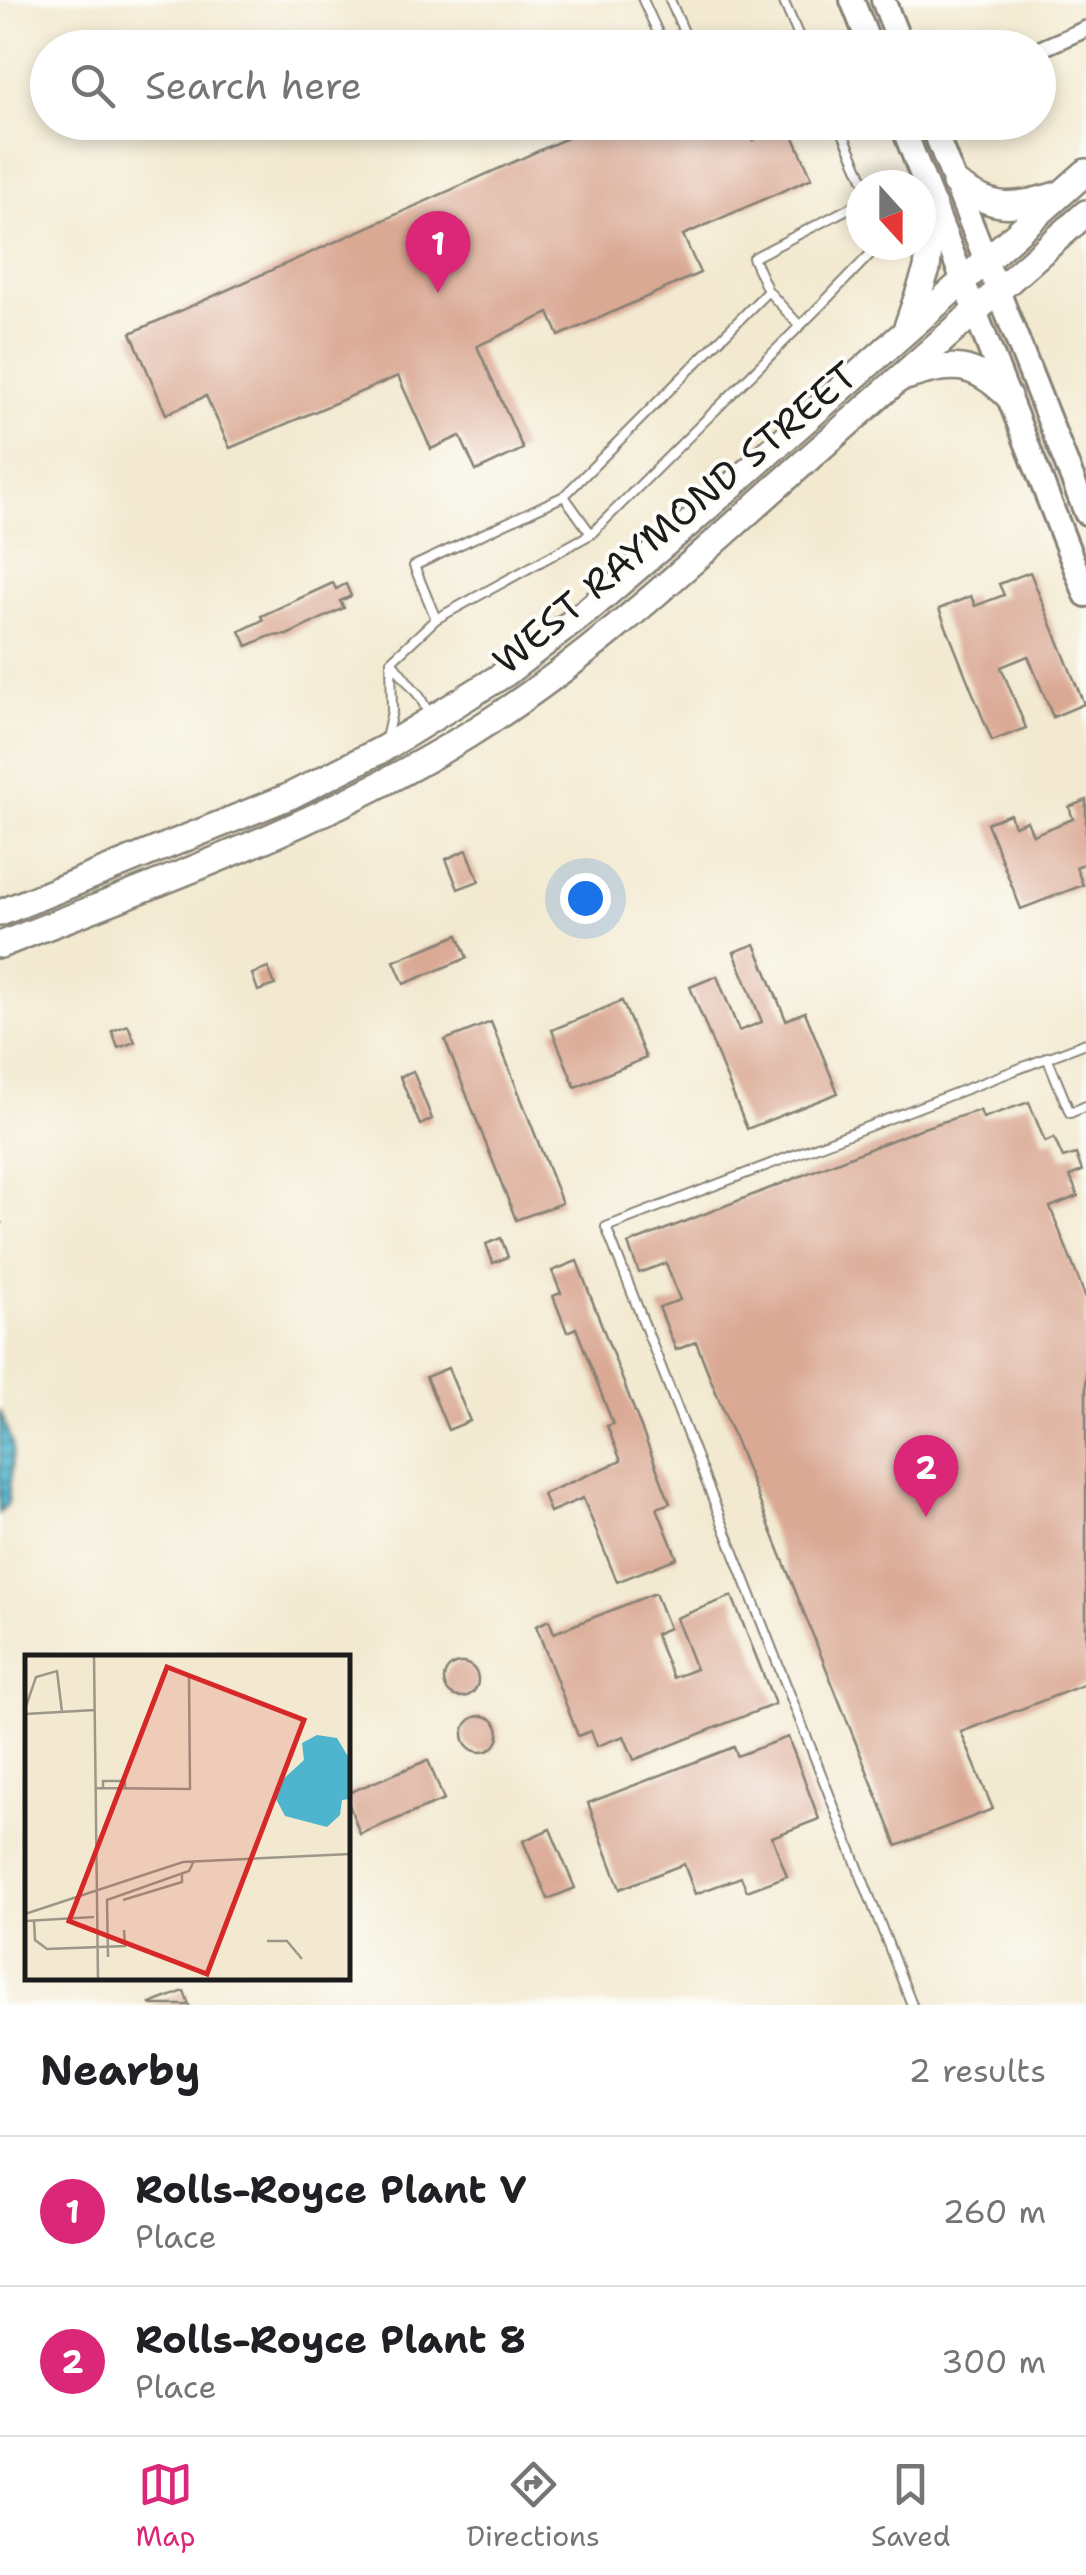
<!DOCTYPE html>
<html lang="en">
<head>
<meta charset="utf-8">
<style>
  :root { --surface:#fff; --page:#f6f6f6; --text:#202124; --muted:#757577; --line:#e0e0e0; --accent:#db2777 }
  body { margin:0; font-family:"Shantell Sans",sans-serif; background:var(--page); color:var(--text) }
  .compass { position:absolute; left:846px; top:170px; width:90px; height:90px; border-radius:50%; background:var(--surface); box-shadow:0 5px 15px #0003; rotate:159deg }
  .you { position:absolute; left:585px; top:898px; width:35px; height:35px; margin:-25px; border:8px solid #fff; border-radius:50%; background:#1a73e8; box-shadow:0 0 0 15px #1a73e833 }
  .badge { display:grid; place-items:center; width:65px; height:65px; border-radius:50%; background:var(--accent); color:#fff; font-size:32px; font-weight:700 }
  .pin { position:absolute; translate:-50% -82px; filter:drop-shadow(0 2px 5px #0008) }
  .pin::after { content:''; position:absolute; top:52px; width:35px; height:30px; background:inherit; clip-path:polygon(0 0,100% 0,50% 100%) }
  .list { margin:0; padding:0; list-style:none }
  h2 { display:flex; justify-content:space-between; align-items:center; height:130px; margin:0; padding:0 40px; font-size:42px }
  h2 small { font-size:32px; font-weight:400; color:var(--muted) }
  .list li { display:grid; grid-template-columns:65px 1fr auto; gap:30px; align-items:center; box-sizing:border-box; height:150px; padding:0 40px; border-top:2px solid var(--line) }
  .list b { display:block; font-size:38px; white-space:nowrap }
  .list p { margin:0; font-size:32px; white-space:nowrap; color:var(--muted) }
  .list em { font-size:32px; font-style:normal; color:var(--muted) }
  .icon { flex:none; width:55px; height:55px; fill:none; stroke:currentColor; stroke-width:2; stroke-linecap:round; stroke-linejoin:round }
  .map { position:relative; flex:none; width:1086px; height:2005px; overflow:hidden }
  .search { position:absolute; background:var(--surface); box-shadow:0 5px 15px #0003; left:30px; right:30px; top:30px; height:110px; display:flex; align-items:center; gap:25px; box-sizing:border-box; padding:0 35px; border-radius:55px; color:var(--muted); font-size:38px }
  .sheet { height:430px; background:var(--surface) }
  nav { display:flex; justify-content:space-around; align-items:center; box-sizing:border-box; height:140px; border-top:2px solid var(--line); background:var(--surface); font-size:28px; color:var(--muted) }
  nav a { display:grid; justify-items:center; gap:5px }
  nav .on { color:var(--accent) }
  .map>svg:first-child { display:block }
</style>
</head>
<body>
<div class="map">
<svg width="1086" height="2005" viewBox="0 0 1086 2005">
  <defs>
    <pattern id="water-rules" width="6" height="5" patternUnits="userSpaceOnUse" patternTransform="scale(2.5)"><rect width="6" height="5" fill="#4fb4ce"/><path d="M0 2.5h6" fill="none" stroke="#4192a6"/></pattern>
  </defs>
  <rect width="100%" height="100%" fill="#fdfcf7"/>
  <filter id="ink" filterUnits="userSpaceOnUse"><feTurbulence type="fractalNoise" baseFrequency=".01" numOctaves="2"/><feDisplacementMap in="SourceGraphic" scale="20" xChannelSelector="R" yChannelSelector="G"/><feConvolveMatrix kernelMatrix="1 2 1 2 8 2 1 2 1" color-interpolation-filters="sRGB"/></filter>
  <filter id="wash" filterUnits="userSpaceOnUse"><feTurbulence type="fractalNoise" baseFrequency=".0048" numOctaves="4" result="noise"/><feDisplacementMap in="SourceGraphic" scale="40" xChannelSelector="R" yChannelSelector="G"/><feGaussianBlur stdDeviation="2.25" result="paint"/><feColorMatrix in="noise" values="0 0 0 0 0 0 0 0 0 0 0 0 0 0 0 0 0 1.4 0 .05"/><feComposite in="paint" operator="in"/></filter>
  <g filter="url(#wash)">
    <rect width="100%" height="100%" fill="#f2e9d0"/>
    <polygon fill="url(#water-rules)" stroke="#366875" stroke-width="2.5" points="0,1410 13,1448 8,1503 0,1514"/>
    <g id="blocks">
      <g fill="#daa994">
        <polygon points="603,122 745,122 753,140 788,124 812,178 683,235 700,273 559,336 549,313 477,346 523,449 476,471 460,436 431,449 398,376 230,448 206,396 166,414 131,333"/>
        <polygon points="1030,572 1084,704 1053,717 1028,656 1001,667 1026,728 992,741 939,609 971,596 975,606 1004,595 999,584"/>
        <polygon points="333,583 336,589 346,584 351,596 340,601 344,608 287,635 270,636 247,646 240,631 263,620 261,616"/>
        <polygon points="1086,800 1086,863 1076,867 1083,885 1021,909 987,823 1010,814 1014,826 1027,821 1033,835 1073,819 1069,807"/>
        <polygon points="467,850 479,881 458,889 446,859"/>
        <polygon points="458,935 467,958 404,984 394,961"/>
        <polygon points="755,944 786,1020 805,1012 838,1093 747,1129 690,987 717,976 739,1031 762,1022 734,952"/>
        <polygon points="268,968 275,985 258,991 252,974"/>
        <polygon points="622,1001 646,1058 575,1087 552,1030"/>
        <polygon points="491,1022 562,1203 516,1220 445,1040"/>
        <polygon points="128,1025 135,1042 118,1048 112,1031"/>
        <polygon points="413,1071 432,1119 420,1125 400,1077"/>
        <polygon points="1029,1102 1045,1142 1054,1138 1063,1158 1076,1154 1082,1171 1070,1176 1078,1196 1050,1207 1086,1298 1086,1684 961,1732 993,1809 897,1846 696,1342 676,1350 659,1307 680,1300 666,1263 639,1273 628,1244 920,1129 980,1110 983,1118"/>
        <polygon points="501,1238 508,1257 493,1263 486,1244"/>
        <polygon points="577,1261 670,1503 657,1508 677,1558 617,1582 583,1498 550,1512 543,1494 621,1461 607,1426 613,1424 576,1328 567,1332 553,1296 561,1293 552,1271"/>
        <polygon points="448,1368 470,1421 448,1430 426,1377"/>
        <polygon points="655,1593 669,1628 655,1634 673,1678 696,1669 676,1618 732,1596 775,1704 634,1760 624,1736 597,1746 591,1731 578,1736 536,1626 549,1620 554,1633"/>
        <circle cx="461" cy="1680" r="17"/>
        <circle cx="481" cy="1734" r="18"/>
        <polygon points="788,1737 819,1819 772,1837 787,1876 747,1891 741,1877 695,1894 684,1864 620,1889 588,1803 734,1747 737,1756"/>
        <polygon points="428,1760 444,1800 360,1834 348,1802 348,1793"/>
        <polygon points="550,1829 575,1888 548,1899 523,1841"/>
        <polygon points="184,1991 189,2005 151,2005 150,2004"/>
      </g>
    </g>
  </g>
  <g filter="url(#ink)">
    <use href="#blocks" fill-opacity="0" stroke="#878276" stroke-width="2.5"/>
    <g fill="none" stroke-linecap="round" stroke-linejoin="round">
      <defs>
        <g id="service">
          <polyline points="643,0 665,48"/>
          <polyline points="670,0 691,48"/>
          <polyline points="783,0 804,48"/>
          <polyline points="838,122 866,185"/>
          <polyline points="800,326 768,291 753,258 861,202"/>
          <polyline points="564,496 591,534"/>
          <polyline points="436,619 414,566 564,496 768,291"/>
          <polyline points="391,661 420,697 429,714"/>
          <polyline points="386,739 392,711 391,661 436,619 591,534 822,304 879,245"/>
          <polyline points="1047,1057 1070,1113 1086,1106"/>
          <polyline points="912,2005 606,1227 1086,1043"/>
        </g>
        <polyline id="minor" points="1038,50 1086,29"/>
        <g id="secondary">
          <polyline points="852,0 871,48"/>
          <polyline points="883,0 902,48"/>
          <polyline points="901,122 1086,595"/>
          <polyline points="931,122 1086,513"/>
        </g>
        <g id="primary">
          <path d="M 955,183 C 995,211 1012,208 1057,195"/>
          <polyline points="907,327 927,269 933,206"/>
          <path d="M 906,377 C 951,362 973,361 1008,396"/>
          <polyline points="0,913 290,796 383,749 506,673 588,610 694,519 1086,172"/>
          <path d="M 0,945 C 160,882 322,825 468,735 C 580,666 677,576 774,489 C 878,397 982,306 1086,213"/>
        </g>
      </defs>
      <use href="#service" stroke="#878276" stroke-width="12"/>
      <use href="#minor" stroke="#878276" stroke-width="20"/>
      <use href="#secondary" stroke="#878276" stroke-width="28"/>
      <use href="#primary" stroke="#878276" stroke-width="30"/>
      <polyline stroke="#878276" stroke-width="2.5" stroke-dasharray="2.5 8" stroke-linecap="butt" points="0,1223 3,1223"/>
      <use href="#service" stroke="#fff" stroke-width="8"/>
      <use href="#minor" stroke="#fff" stroke-width="15"/>
      <use href="#secondary" stroke="#fff" stroke-width="22"/>
      <use href="#primary" stroke="#fff" stroke-width="25"/>
    </g>
  </g>
  <g text-anchor="middle" stroke-width="8" stroke-linejoin="round" paint-order="stroke">
    <g font-size="38" fill="#1c1c1c" stroke="#fdfcf7">
      <text transform="translate(675 518) rotate(-40)" y="13">WEST RAYMOND STREET</text>
    </g>
  </g>
  <g transform="translate(25 1655)">
    <rect width="325" height="325" fill="#f2e9d0"/>
    <path d="M 292,80 L 312,83 L 325,105 L 324,144 L 317,145 L 315,160 L 302,172 L 260,161 L 250,142 L 254,128 L 279,105 L 277,88 Z" fill="#4fb4ce"/>
    <path fill="none" stroke="#9c9788" stroke-width="2.5" d="M 69,0 L 73,325M 0,54 L 11,22 L 32,16 L 37,57M 0,59 L 70,55M 71,133 L 165,134 L 164,19M 78,133 L 78,126 L 100,126 L 100,134M 98,245 L 157,227 L 157,219M 0,259 L 158,207 L 325,199M 9,265 L 10,285 L 22,294 L 100,291 L 99,275M 0,266 L 69,262M 242,286 L 262,286 L 277,304M 83,302 L 82,245 L 164,216 L 169,206"/>
    <path fill="#d62828" fill-opacity="0.15" stroke="#d62828" stroke-width="5" d="M 142,12 L 279,65 L 182,319 L 44,266 Z"/>
    <rect width="325" height="325" fill="none" stroke="#1c1c1c" stroke-width="5"/>
  </g>
</svg>
<svg class="compass" viewBox="-18 -18 36 36"><path d="M0-13l5 13h-10z" fill="#e53935"/><path d="M0 13l5-13h-10z" fill="#757577"/></svg>
<div class="you"></div>
<div class="pin badge" style="left:438px;top:293px">1</div>
<div class="pin badge" style="left:926px;top:1517px">2</div>
<div class="search"><svg class="icon" aria-label="search" viewBox="0 0 24 24"><circle cx="10" cy="10" r="6"/><path d="M15 15l6 6"/></svg>Search here</div>
</div>
<section class="sheet">
<h2>Nearby<small>2 results</small></h2>
<ul class="list">
<li><span class="badge">1</span><div><b>Rolls-Royce Plant V</b><p>Place</p></div><em>260 m</em></li>
<li><span class="badge">2</span><div><b>Rolls-Royce Plant 8</b><p>Place</p></div><em>300 m</em></li>
</ul>
</section>
<nav>
<a class="on"><svg class="icon" aria-label="map" viewBox="0 0 24 24"><path d="M3 6l6-2 6 2 6-2v14l-6 2-6-2-6 2zM9 4v14M15 6v14"/></svg>Map</a>
<a><svg class="icon" aria-label="directions" viewBox="0 0 24 24"><path d="M12 3l9 9-9 9-9-9zM9 14v-3h6M13 9l2 2-2 2"/></svg>Directions</a>
<a><svg class="icon" aria-label="saved" viewBox="0 0 24 24"><path d="M7 4h10v16l-5-4-5 4z"/></svg>Saved</a>
</nav>
</body>
</html>
